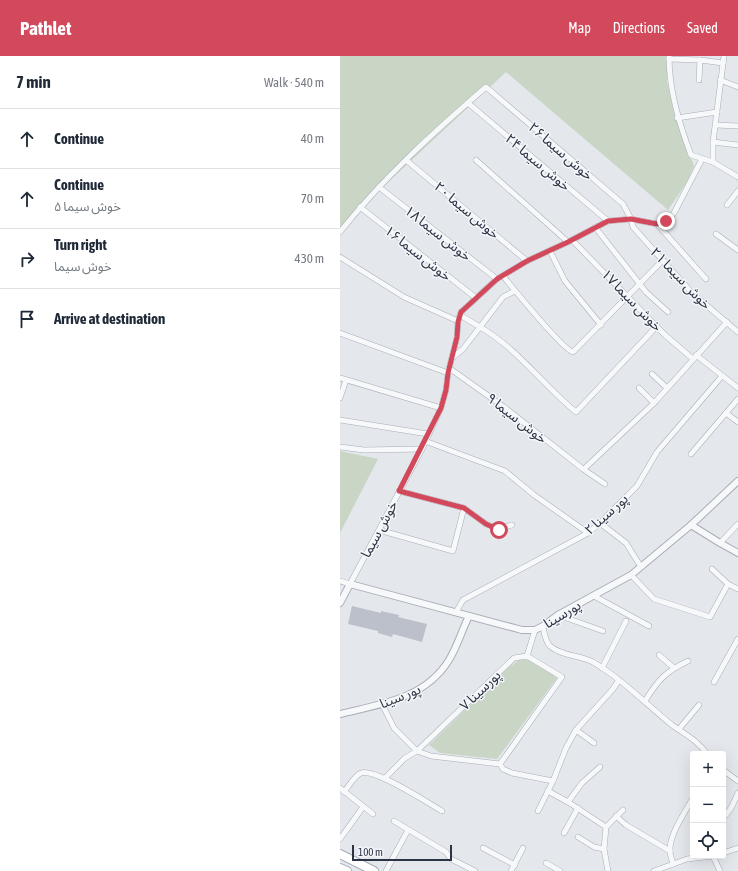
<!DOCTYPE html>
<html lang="en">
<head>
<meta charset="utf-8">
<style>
  :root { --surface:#fff; --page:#f2f2f3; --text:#1f2937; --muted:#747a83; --line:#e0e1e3; --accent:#d1495b }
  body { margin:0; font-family:"Asap Condensed","Noto Sans Arabic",sans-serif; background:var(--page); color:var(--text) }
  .controls { position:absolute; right:12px; bottom:12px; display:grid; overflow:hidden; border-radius:4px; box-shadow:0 4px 16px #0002 }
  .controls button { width:36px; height:36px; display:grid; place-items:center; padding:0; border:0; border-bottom:1px solid var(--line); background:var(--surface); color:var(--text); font:20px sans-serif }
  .scale { position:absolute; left:12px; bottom:10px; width:100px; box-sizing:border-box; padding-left:4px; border:2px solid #2b3445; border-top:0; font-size:11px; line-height:14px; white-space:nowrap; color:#2b3445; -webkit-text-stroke:3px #f4f6f9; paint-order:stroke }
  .stop { position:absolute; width:12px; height:12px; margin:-9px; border:3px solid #d1495b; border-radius:50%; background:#fff }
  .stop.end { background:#d1495b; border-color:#fff; box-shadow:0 1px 4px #0008 }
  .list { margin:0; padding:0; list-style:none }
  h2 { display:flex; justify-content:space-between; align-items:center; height:52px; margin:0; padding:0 16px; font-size:17px }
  h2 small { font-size:13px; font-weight:400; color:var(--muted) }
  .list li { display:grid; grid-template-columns:26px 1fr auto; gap:12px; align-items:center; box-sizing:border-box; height:60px; padding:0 16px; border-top:1px solid var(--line) }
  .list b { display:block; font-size:15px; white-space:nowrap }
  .list p { margin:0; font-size:13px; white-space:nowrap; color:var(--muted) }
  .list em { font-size:13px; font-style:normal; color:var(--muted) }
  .icon { flex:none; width:22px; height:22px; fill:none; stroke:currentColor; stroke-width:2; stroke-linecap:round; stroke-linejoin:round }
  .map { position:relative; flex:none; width:398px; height:815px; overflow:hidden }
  header { display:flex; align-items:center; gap:24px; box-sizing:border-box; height:56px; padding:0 20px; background:var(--accent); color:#fff }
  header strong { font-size:19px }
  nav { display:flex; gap:22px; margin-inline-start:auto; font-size:14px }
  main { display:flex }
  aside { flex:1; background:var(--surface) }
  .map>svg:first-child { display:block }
</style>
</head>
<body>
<header>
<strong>Pathlet</strong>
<nav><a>Map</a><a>Directions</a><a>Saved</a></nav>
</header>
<main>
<aside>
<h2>7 min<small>Walk · 540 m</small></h2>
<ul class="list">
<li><svg class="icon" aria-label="ahead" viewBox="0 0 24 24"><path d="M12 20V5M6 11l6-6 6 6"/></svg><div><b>Continue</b></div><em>40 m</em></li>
<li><svg class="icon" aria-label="ahead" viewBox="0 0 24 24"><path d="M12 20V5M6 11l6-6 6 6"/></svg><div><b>Continue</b><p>خوش سیما ۵</p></div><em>70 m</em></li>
<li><svg class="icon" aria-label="right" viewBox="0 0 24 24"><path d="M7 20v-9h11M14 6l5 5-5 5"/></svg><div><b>Turn right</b><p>خوش سیما</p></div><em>430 m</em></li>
<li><svg class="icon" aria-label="arrive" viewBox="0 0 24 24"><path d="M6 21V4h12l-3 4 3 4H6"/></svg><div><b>Arrive at destination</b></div></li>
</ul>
</aside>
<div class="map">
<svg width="398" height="815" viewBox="0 0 398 815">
  <rect width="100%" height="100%" fill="#e4e7ec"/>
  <g fill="#c9d6c5">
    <polygon points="0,0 327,0 327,25 334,57 354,110 347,126 328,154 166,16 0,171"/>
    <polygon points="0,395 38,403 0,477"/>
    <polygon points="179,604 192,604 217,622 157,703 100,697 89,689 167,613"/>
  </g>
  <polygon fill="#bbc0ca" points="12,550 41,557 41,555 59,559 58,561 87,568 82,586 53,578 52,581 38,577 38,575 8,568"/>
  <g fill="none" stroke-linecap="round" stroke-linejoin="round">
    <defs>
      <g id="minor">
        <path d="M 329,0 C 329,34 339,67 351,99 L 373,106 L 398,121"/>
        <polyline points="329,3 360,4 383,7"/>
        <polyline points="359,24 360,4"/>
        <polyline points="380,24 398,31"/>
        <polyline points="128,47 268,165"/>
        <polyline points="337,62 377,56"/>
        <polyline points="376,69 398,70"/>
        <polyline points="373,86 398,89"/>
        <polyline points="66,104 187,205"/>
        <polyline points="136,104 228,186"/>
        <polyline points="373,106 373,86 384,0"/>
        <polyline points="39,131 157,223"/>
        <polyline points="387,149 398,135"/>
        <polyline points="20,151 136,242"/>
        <polyline points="317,168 366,223"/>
        <polyline points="255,171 306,236 328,256"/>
        <path d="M 0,176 C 43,122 95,75 146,31 L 283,148 L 291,163 L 293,171 L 352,237 L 398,276"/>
        <polyline points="376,178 398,194"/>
        <polyline points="232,184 325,279 353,303"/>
        <polyline points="210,195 225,225 261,269"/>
        <polyline points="0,201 64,241 118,265"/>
        <path d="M 163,220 C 173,232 223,294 233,296 L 323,204"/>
        <polyline points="120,259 140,271 163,241 175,235"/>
        <polyline points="0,277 108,317"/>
        <polyline points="356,299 398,332"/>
        <path d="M 112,302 L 123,293 L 140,271 C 178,293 203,329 236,356 L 317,270"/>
        <polyline points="109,312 164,351 243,413 265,428"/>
        <polyline points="312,318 327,332"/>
        <polyline points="0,322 101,352"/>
        <polyline points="299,332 314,347"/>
        <polyline points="0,342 6,324"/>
        <polyline points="386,357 398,366"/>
        <polyline points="0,364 88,378"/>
        <polyline points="85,385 165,415 194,439 248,477"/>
        <polyline points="0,391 24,394 82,393"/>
        <polyline points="351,398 398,343"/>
        <polyline points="244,413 314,347 387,266"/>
        <polyline points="59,435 124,452 146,468 159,473 172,469"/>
        <polyline points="260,467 286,487 301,511"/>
        <polyline points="39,474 113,495 124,452"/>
        <polyline points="380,487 398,468"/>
        <polyline points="372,513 388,528"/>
        <polyline points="291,519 314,543 370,561 388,528 398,533"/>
        <polyline points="0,525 10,528 82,393 101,352 106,334 108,317 117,281 118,265 121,256 157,223 187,205 228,186 268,165 291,163 317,168 326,165 334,157 362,103"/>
        <polyline points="254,540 309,570"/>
        <polyline points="116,556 123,544 248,477 260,467 297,430 317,396 382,320"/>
        <polyline points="218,559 263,575"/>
        <path d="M 203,570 C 204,576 205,585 210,590 C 221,600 240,599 253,606 C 282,623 306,648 332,669 C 346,679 357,684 367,698"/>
        <polyline points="319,599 334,612"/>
        <polyline points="187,600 195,574"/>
        <polyline points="262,612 286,565"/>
        <polyline points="374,626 398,583"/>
        <path d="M 305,645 C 318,624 325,616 348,605"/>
        <polyline points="42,648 54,672 77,695 91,700 160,708 222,621 187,600"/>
        <polyline points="339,673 359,649"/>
        <polyline points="236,674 254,687"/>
        <polyline points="160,708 163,713 172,717 213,725"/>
        <polyline points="383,714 398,725"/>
        <polyline points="45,722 65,702 77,695 174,602 187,600"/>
        <polyline points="0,732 33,758"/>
        <polyline points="208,735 228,746 266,771"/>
        <path d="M 4,736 C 9,730 14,720 21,717 C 35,712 88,747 102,755"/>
        <polyline points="228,746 242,727 260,711"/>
        <polyline points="198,755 213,725 226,692 236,674 273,633 279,624"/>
        <polyline points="276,760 286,769 330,795"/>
        <path d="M 383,761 C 391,756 394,745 398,737"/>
        <polyline points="54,765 106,796 111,803 135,815"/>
        <polyline points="224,777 238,752"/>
        <polyline points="238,781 254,791 264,793"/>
        <polyline points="0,783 23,751"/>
        <polyline points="143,792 175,809"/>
        <polyline points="383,797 398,792"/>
        <polyline points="373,800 380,815"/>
        <polyline points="206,807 220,815"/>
        <path d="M 333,808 C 332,804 330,799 330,795 C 329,779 345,756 353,742"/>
        <polyline points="46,815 68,774"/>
        <polyline points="171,815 183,792"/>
        <polyline points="268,815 264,793 266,771 283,754"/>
        <polyline points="314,815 347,803 373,800"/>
      </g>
      <g id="tertiary">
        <polyline points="351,469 380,487 398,497"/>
        <polyline points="0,547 10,528 182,574 195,574 203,570 218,559 291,519 351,469 398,425"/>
        <path d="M 0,658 C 41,648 85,643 109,604 C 117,591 122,574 129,560"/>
      </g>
      <g id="primary">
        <polyline points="0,798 34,815"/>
        <polyline points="0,812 7,815"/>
      </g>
    </defs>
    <use href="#minor" stroke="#a9aeb7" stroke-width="6"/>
    <use href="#tertiary" stroke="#a9aeb7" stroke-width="8"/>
    <use href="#primary" stroke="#a3abb8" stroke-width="10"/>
    <use href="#minor" stroke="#f7f8fa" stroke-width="5"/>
    <use href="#tertiary" stroke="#f7f8fa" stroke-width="6"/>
    <use href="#primary" stroke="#fff" stroke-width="8"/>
  </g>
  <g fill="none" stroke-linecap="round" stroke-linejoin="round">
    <polyline stroke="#d1495b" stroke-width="5" points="159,474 146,468 124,452 59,435 101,352 106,334 108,317 117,281 118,266 121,256 157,223 187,205 228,186 268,165 291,163 317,168 326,165"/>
  </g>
  <g text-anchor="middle" stroke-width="3" stroke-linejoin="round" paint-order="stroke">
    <g font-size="14" fill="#2b3445" stroke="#f4f6f9">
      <text transform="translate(221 95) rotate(41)" y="5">خوش سیما ۲۶</text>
      <text transform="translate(198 106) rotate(40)" y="5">خوش سیما ۲۴</text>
      <text transform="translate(127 154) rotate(40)" y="5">خوش سیما ۲۰</text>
      <text transform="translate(98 177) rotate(38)" y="5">خوش سیما ۱۸</text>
      <text transform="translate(78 197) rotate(38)" y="5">خوش سیما ۱۶</text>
      <text transform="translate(341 222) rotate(46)" y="5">خوش سیما ۲۱</text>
      <text transform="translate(292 244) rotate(46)" y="5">خوش سیما ۱۷</text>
      <text transform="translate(177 362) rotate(38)" y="5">خوش سیما ۹</text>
      <text transform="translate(266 458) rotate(-42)" y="5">پور سینا ۲</text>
      <text transform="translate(39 473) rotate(-62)" y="5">خوش سیما</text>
      <text transform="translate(222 558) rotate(-31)" y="5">پورسینا</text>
      <text transform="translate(140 634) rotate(-44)" y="5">پورسینا ۷</text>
      <text transform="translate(60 640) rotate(-22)" y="5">پور سینا</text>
    </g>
  </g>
</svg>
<div class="controls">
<button>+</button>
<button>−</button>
<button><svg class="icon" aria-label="locate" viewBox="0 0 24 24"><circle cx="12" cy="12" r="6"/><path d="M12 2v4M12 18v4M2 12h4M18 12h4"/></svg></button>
</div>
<div class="scale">100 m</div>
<div class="stop" style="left:159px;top:474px"></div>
<div class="stop end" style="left:326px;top:165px"></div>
</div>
</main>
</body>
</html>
